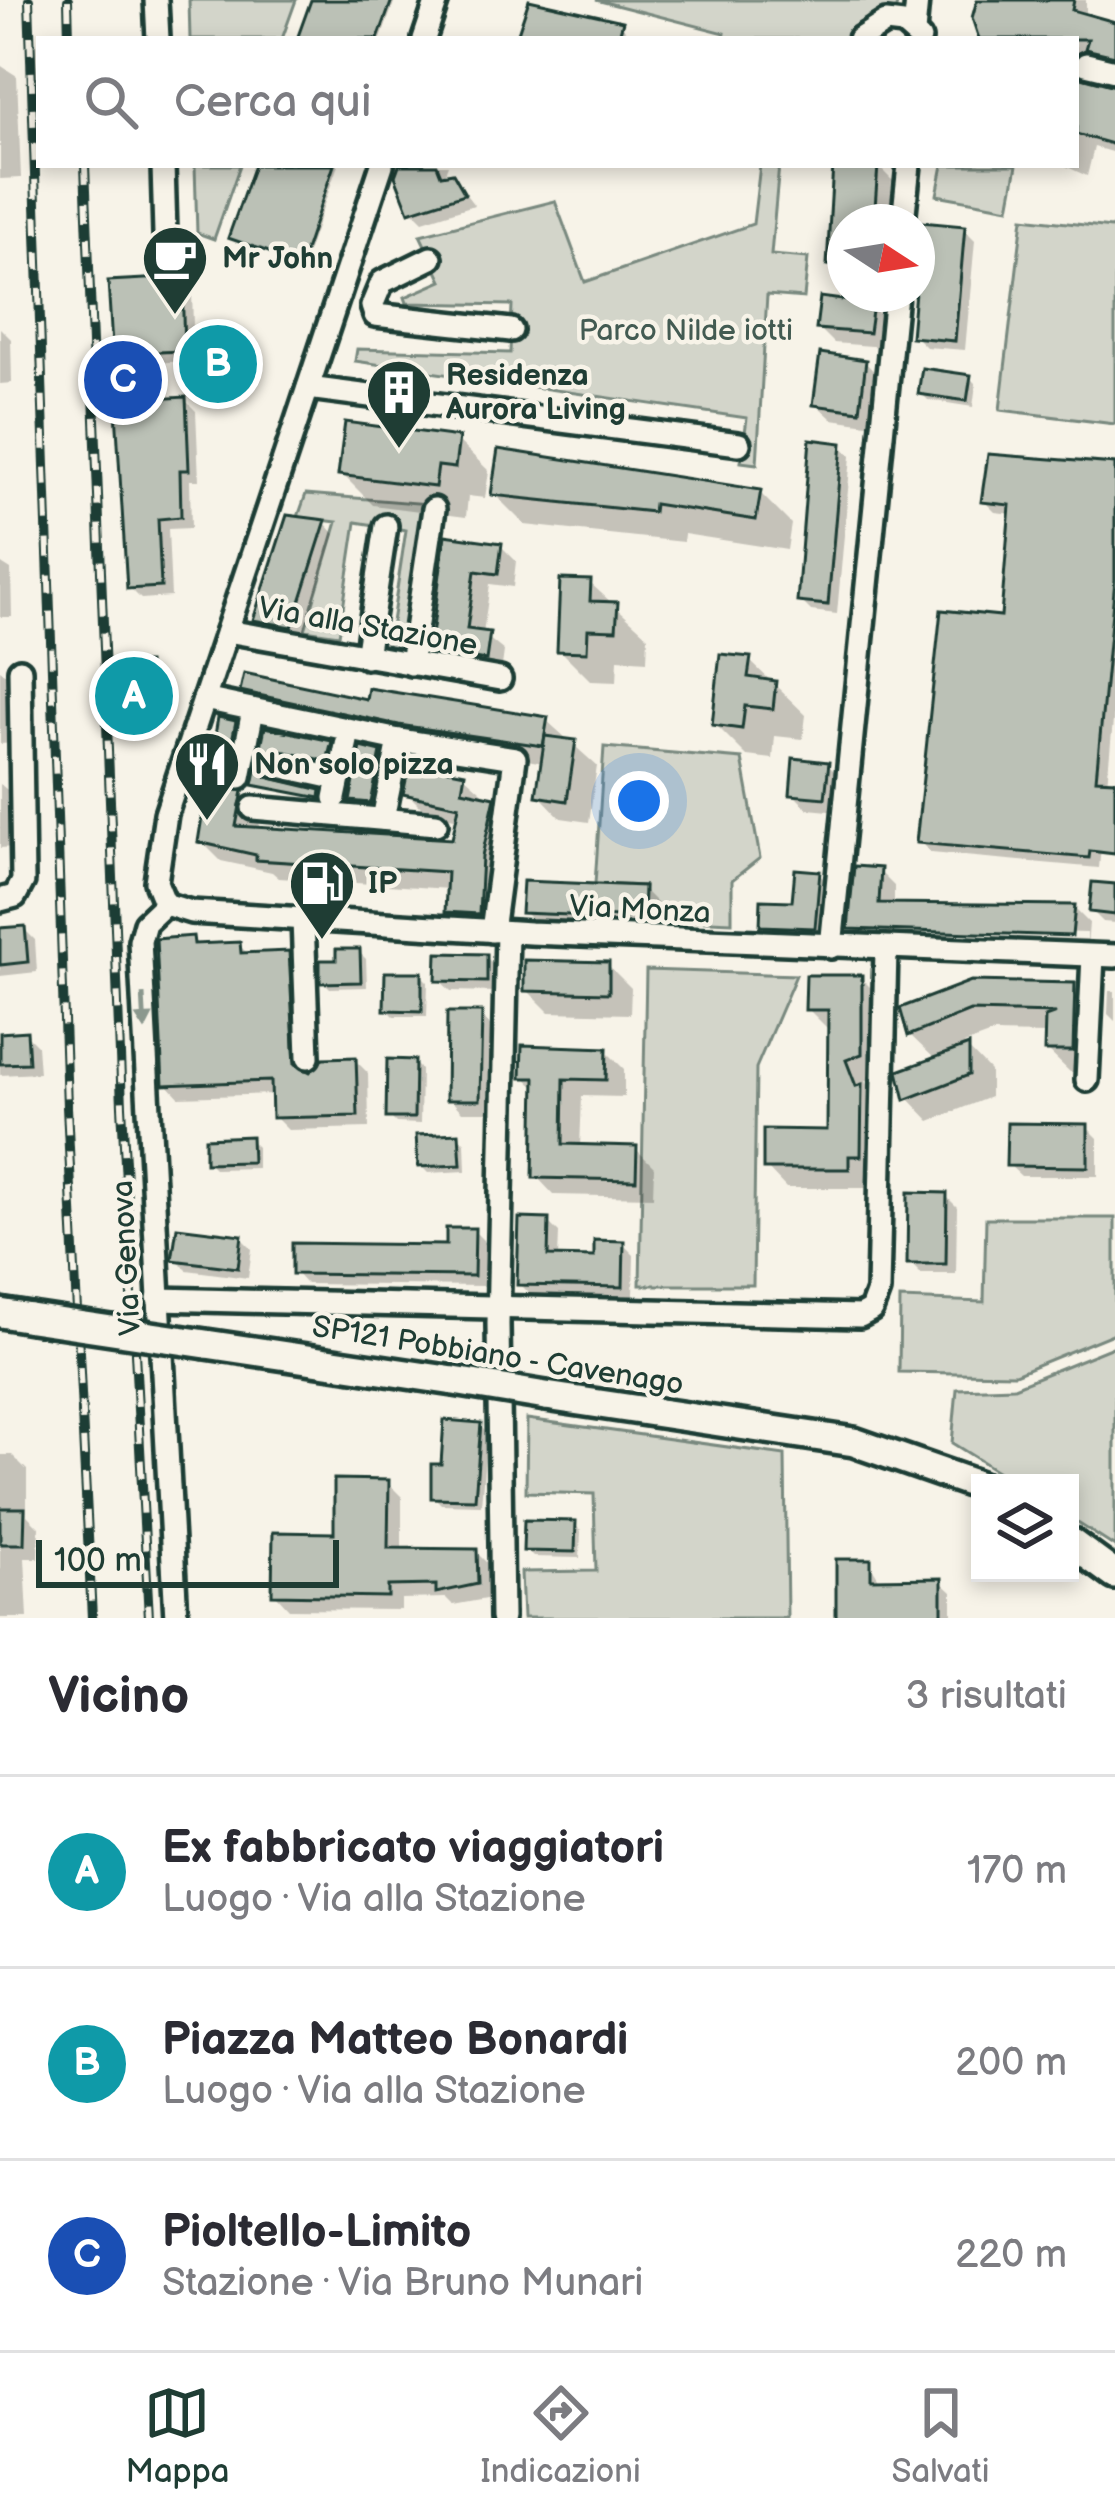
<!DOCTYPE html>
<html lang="it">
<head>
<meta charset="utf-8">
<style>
  :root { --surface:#fff; --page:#f2f2f3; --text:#2b2b33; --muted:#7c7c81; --line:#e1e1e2; --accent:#1f3d34 }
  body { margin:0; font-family:"Balsamiq Sans",sans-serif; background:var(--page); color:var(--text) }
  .controls { position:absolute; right:36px; bottom:36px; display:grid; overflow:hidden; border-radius:0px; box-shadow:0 6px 18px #0003 }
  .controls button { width:108px; height:108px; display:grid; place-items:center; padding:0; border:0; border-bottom:3px solid var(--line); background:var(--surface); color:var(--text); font:60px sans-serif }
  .compass { position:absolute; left:827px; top:204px; width:108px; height:108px; border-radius:50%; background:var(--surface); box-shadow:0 6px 18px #0003; rotate:102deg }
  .scale { position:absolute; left:36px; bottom:30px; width:303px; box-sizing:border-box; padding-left:12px; border:6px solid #1f3d34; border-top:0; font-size:33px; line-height:42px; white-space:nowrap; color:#1f3d34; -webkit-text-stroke:9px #f7f3e8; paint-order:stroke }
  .you { position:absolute; left:639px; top:801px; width:42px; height:42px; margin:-30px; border:9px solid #fff; border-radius:50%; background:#1a73e8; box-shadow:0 0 0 18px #1a73e833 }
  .badge { display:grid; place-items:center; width:78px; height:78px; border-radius:50%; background:var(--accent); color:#fff; font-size:39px; font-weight:700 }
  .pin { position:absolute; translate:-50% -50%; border:6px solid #fff; box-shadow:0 3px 12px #0006 }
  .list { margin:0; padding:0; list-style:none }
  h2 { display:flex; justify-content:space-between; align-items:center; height:156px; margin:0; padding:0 48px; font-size:51px }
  h2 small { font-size:39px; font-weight:400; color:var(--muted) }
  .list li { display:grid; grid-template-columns:78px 1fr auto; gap:36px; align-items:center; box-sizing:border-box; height:192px; padding:0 48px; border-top:3px solid var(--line) }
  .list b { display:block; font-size:45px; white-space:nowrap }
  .list p { margin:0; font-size:39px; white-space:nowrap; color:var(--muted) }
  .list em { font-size:39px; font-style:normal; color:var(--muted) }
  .icon { flex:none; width:66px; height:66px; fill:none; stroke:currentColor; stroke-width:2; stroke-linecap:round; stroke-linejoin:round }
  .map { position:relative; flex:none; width:1115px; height:1618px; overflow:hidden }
  .search { position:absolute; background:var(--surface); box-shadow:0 6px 18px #0003; left:36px; right:36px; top:36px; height:132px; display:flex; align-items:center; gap:30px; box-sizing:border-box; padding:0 42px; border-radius:0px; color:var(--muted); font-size:45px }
  .sheet { height:732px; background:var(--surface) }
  nav { display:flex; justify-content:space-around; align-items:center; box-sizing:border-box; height:168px; border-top:3px solid var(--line); background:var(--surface); font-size:33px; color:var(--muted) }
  nav a { display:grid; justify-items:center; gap:6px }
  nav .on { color:var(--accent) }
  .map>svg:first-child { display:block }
</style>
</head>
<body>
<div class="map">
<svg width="1115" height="1618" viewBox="0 0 1115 1618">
  <rect width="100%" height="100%" fill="#f7f3e8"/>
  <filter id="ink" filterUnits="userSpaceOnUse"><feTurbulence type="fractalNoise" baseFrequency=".00833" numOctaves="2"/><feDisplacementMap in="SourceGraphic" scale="24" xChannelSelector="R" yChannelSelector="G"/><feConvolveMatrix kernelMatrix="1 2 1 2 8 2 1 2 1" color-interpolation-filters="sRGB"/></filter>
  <g filter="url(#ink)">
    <g fill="#d3d5ca" stroke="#79897f" stroke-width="3">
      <polygon points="189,0 296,0 282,39 190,39"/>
      <polygon points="596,0 898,0 895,12 869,16 847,39 724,39 725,33"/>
      <polygon points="195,165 240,165 214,239 197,233"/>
      <polygon points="760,165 779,165 771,255 808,258 804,298 767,295 757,464 741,462 747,418 355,361 357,349 510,353 512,305 407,303 405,297 442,281 420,235 555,201 585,282 753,224"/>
      <polygon points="943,165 1017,165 1009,208 937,195"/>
      <polygon points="1023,218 1111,228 1115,224 1115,424 1000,410"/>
      <polygon points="306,494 430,504 409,645 389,642 406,530 356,522 339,635 305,630 337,522 298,517"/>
      <polygon points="604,747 742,759 760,858 732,880 732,922 643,918 644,886 595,884"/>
      <polygon points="646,970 796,975 756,1068 753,1285 640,1285"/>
      <polygon points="986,1218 1115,1218 1115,1333 1015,1374 899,1372 900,1299 984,1302"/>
      <polygon points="1115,1346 1115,1547 1070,1518 1070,1483 1016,1483 952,1443 957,1389 1014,1387"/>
      <polygon points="527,1419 785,1455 787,1618 523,1618 521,1572 596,1571 594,1494 526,1492"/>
    </g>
    <g fill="#0003" fill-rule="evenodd">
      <polygon points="314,0 395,0 381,39 301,39"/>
      <polygon points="980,0 1086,0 1086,17 1115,25 1115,65 1083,73 1085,80 1115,89 1115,153 1094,147 1087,176 1063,165 1076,165 1076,39 981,39"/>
      <polygon points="621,24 631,39 529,39 522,32"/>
      <polygon points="0,65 17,76 21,178 0,179"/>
      <polygon points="257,165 338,165 303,264 235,239"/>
      <polygon points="402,165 448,165 443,178 452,176 474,205 423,221 412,210"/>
      <polygon points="836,165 877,165 892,180 889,222 845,222 845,279 830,264"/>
      <polygon points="964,229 975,240 965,350 926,347 915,336"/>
      <polygon points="180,280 192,291 194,361 144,363 146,402 185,400 196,411 199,480 190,480 191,528 168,529 171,597 141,599 130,588 112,284"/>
      <polygon points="872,307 887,322 884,347 834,343 819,328"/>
      <polygon points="0,328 11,339 12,383 0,384"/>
      <polygon points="865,362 880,378 874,425 832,419 816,404"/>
      <polygon points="969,377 976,384 973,407 928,400 921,393"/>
      <polygon points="457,440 489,471 485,498 468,496 466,517 373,505 341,473"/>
      <polygon points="841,445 851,456 837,614 811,611 801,601"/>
      <polygon points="1115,467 1115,700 1099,868 931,853 919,841 1004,619 1012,514 995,512 984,501"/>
      <polygon points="760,493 791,524 787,550 684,534 683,542 525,525 494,494"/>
      <polygon points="325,523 335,534 303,637 267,631 256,620"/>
      <polygon points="448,539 501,546 516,561 513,587 490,584 483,634 504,651 501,674 448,666 433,650"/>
      <polygon points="0,563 11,570 12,617 0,617"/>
      <polygon points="590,583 648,636 647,661 618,659 617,682 591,681 560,650"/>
      <polygon points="749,660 806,715 803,739 775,736 773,759 747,756 715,724"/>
      <polygon points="147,666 154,673 155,734 131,735 124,728"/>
      <polygon points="0,670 16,681 16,743 0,744"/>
      <polygon points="243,690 546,720 597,766 589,822 561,818 539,795 544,763 266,713"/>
      <polygon points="234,724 254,743 244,796 262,814 258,830 454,842 459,819 426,812 407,793 464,776 513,819 498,932 467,930 448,911 449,889 279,878 272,872 221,861 201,841"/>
      <polygon points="267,731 333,747 329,762 281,752 267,756 261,767 267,780 320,793 322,799 256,784"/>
      <polygon points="380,754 391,766 381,813 364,811 353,800"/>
      <polygon points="828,765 843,780 840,812 808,809 793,794"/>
      <polygon points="0,784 28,807 28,846 0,848"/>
      <path d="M 879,871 L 894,886 L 894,906 L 1074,908 L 1089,923 L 1087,949 L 866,943 L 851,928 ZM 863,927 L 1087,933 L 1087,939 L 863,933 Z"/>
      <polygon points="818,873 834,889 830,942 778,940 763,924 795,904"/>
      <polygon points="1115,887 1115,923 1103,922 1092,911"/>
      <polygon points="643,889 658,904 657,932 539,927 524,912"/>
      <polygon points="24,929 35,940 37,972 0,976 0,931"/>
      <polygon points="192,939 200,946 239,945 249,955 288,954 301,968 307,1074 355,1060 368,1073 369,1128 288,1130 275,1117 274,1094 179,1097 166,1083"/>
      <polygon points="359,952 366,959 367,987 330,988 323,981"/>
      <polygon points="486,957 497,968 497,992 451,991 439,980"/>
      <polygon points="608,965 631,988 630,1014 549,1012 527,990"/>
      <polygon points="421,975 428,982 427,1016 394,1016 387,1009"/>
      <polygon points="861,978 882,999 881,1075 865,1081 881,1108 881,1176 869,1176 868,1188 786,1188 766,1167 830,1133 829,1030 808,1009"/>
      <polygon points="1074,986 1096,1009 1095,1073 1070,1072 1047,1050 1047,1034 994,1033 964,1044 990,1071 990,1097 930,1121 908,1098 936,1060 910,1035 903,1010"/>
      <polygon points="1109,991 1115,991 1115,1021 1108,1014"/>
      <polygon points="480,1015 494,1029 493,1112 462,1112 449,1098"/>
      <polygon points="26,1034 37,1045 39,1073 0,1075 0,1037"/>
      <polygon points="606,1051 624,1069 624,1097 582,1096 580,1147 636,1149 654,1167 653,1197 554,1195 536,1176 538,1090 524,1077"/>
      <polygon points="414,1063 421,1070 420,1124 396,1123 389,1116"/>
      <polygon points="1087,1127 1098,1138 1098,1176 1021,1176 1009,1165"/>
      <polygon points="458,1136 465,1143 466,1171 428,1173 421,1166"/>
      <polygon points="250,1140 257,1147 257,1168 215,1169 208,1162"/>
      <polygon points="946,1196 957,1207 956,1274 921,1274 910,1263"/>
      <polygon points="548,1222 559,1233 558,1259 596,1260 623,1244 634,1255 633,1297 531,1295 520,1284"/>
      <polygon points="474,1231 485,1242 484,1286 306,1284 295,1272 449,1248"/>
      <polygon points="241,1238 252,1249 248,1278 187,1270 176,1259"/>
      <polygon points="480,1426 487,1433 481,1505 441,1504 434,1497 444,1467"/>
      <polygon points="0,1455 12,1455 27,1470 27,1515 39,1527 38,1558 25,1558 28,1618 0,1618"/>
      <polygon points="388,1483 402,1497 402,1551 476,1552 490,1566 491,1598 453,1605 446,1598 401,1599 401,1610 289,1609 275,1594"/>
      <polygon points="574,1524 581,1531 580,1558 533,1557 526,1550"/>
      <polygon points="869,1562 881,1582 940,1581 952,1592 952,1618 839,1618"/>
    </g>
    <g fill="#bbc1b6" stroke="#1f3d34" stroke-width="3">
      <polygon points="311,0 392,0 378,39 297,39"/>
      <polygon points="529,0 623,21 618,39 544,39 518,33"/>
      <polygon points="977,0 1074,0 1072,10 1115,22 1115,56 1085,49 1088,39 979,39 972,18"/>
      <polygon points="1078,76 1115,86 1115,145 1076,134"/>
      <polygon points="254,165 334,165 301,263 228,238"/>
      <polygon points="399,165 437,165 441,175 453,173 465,194 409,212 395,176"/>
      <polygon points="833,165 878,165 874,222 845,222 845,267 827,265"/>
      <polygon points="921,222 965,226 955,341 911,337"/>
      <polygon points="182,277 184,351 134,353 136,400 186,397 189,470 180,470 181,517 158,519 161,587 127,589 108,281"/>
      <polygon points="820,297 873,304 869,333 816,329"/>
      <polygon points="820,353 866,360 860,411 813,405"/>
      <polygon points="922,368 971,375 967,401 918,394"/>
      <polygon points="345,422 459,437 455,468 438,466 435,487 338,475"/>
      <polygon points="810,439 842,443 828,605 797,602"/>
      <polygon points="498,449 761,490 756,520 654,504 653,512 491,495"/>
      <polygon points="988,454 1115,464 1115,580 1096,779 1115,780 1115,854 1090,851 1089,858 916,843 941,610 1001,616 1010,505 981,502"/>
      <polygon points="287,515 326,520 292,627 253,620"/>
      <polygon points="445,535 502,543 498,574 475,571 467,629 490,632 486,660 430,651"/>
      <polygon points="560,579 591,580 590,601 618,602 616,630 588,629 587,652 557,651"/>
      <polygon points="720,654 751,657 748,677 776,681 773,709 745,706 742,729 712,725"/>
      <polygon points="117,663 148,663 149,728 121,729"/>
      <polygon points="244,673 366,699 368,688 548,717 543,746 399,725 240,691"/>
      <polygon points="218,717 236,721 225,775 229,787 243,791 236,826 452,839 459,806 403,794 410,762 465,773 462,790 495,797 482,856 479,914 445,912 447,872 256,860 256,855 198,842"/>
      <polygon points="265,727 332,741 327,761 277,750 265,754 260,763 266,777 321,790 320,798 253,785"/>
      <polygon points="545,736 576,740 567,801 536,796"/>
      <polygon points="361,747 381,752 371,803 350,801"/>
      <polygon points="793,758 829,762 825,798 790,795"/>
      <polygon points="854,866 881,868 879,903 1075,905 1072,936 848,929"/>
      <polygon points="795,869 820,871 815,928 760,926 761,900 792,901"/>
      <polygon points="523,881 644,886 643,918 521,913"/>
      <polygon points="1092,882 1115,884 1115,915 1089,912"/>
      <polygon points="25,926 28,962 0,965 0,928"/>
      <polygon points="193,936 194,944 240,942 241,953 289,951 295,1064 310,1072 323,1058 356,1057 358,1116 272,1118 271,1081 163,1085 156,939"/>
      <polygon points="336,949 360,949 361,982 320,983 320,960 336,960"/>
      <polygon points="437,953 487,954 487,982 436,981"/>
      <polygon points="524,960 609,962 609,993 524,991"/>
      <polygon points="385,972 422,972 422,1011 384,1010"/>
      <polygon points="806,975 862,975 862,1054 846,1060 856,1086 862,1084 861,1156 849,1156 849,1169 763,1169 763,1129 827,1130 828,1010 805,1010"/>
      <polygon points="971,981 1075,983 1073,1051 1044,1051 1045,1017 1056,1013 970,1011 908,1036 900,1008"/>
      <polygon points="447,1012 482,1012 480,1100 446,1100"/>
      <polygon points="27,1031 29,1063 0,1064 0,1033"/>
      <polygon points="522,1045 607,1048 606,1080 564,1079 563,1144 637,1146 636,1180 533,1178 535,1078 521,1078"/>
      <polygon points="969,1045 969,1075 905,1100 898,1071"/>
      <polygon points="387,1059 415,1060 414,1118 386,1118"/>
      <polygon points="1007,1123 1088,1124 1088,1167 1006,1166"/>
      <polygon points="459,1133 461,1165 418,1167 416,1135"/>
      <polygon points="251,1136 252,1162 205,1163 205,1138"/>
      <polygon points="908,1192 947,1193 946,1264 907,1264"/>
      <polygon points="519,1218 549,1219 548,1256 594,1257 594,1240 624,1241 623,1287 517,1285"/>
      <polygon points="177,1227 242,1235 238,1268 172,1260"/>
      <polygon points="446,1228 475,1228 474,1276 292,1274 292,1243 446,1245"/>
      <polygon points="444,1420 481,1423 475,1499 431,1498 431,1464 441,1464"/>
      <polygon points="334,1479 389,1480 388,1548 477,1549 478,1584 436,1593 436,1585 388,1586 388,1597 272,1595 273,1532 334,1533"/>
      <polygon points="0,1508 25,1508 24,1544 0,1544"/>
      <polygon points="524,1520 576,1521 575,1552 523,1551"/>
      <polygon points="836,1559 871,1559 871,1579 942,1578 942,1618 836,1618"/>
    </g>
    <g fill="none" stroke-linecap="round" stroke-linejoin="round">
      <defs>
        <g id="minor">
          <polyline points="156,0 158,39"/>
          <polyline points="914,32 917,0"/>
          <polyline points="424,39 437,0"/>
          <polyline points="859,39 886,22 903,24 920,39"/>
          <polyline points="1086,64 1115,71"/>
          <polyline points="163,165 165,234"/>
          <polyline points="903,222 909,165"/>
          <polyline points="431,258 382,282 372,306 375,315 511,330"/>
          <polyline points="308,388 739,444"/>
          <polyline points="227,631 500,679"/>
          <polyline points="366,657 386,526"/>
          <polyline points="411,664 434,509"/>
          <polyline points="204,699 399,740"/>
          <polyline points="275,765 339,779"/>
          <polyline points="240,777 253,710"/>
          <polyline points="335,798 349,731"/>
          <polyline points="253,808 436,824"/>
          <polyline points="383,819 399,740 515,758 492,931"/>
          <polyline points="0,900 15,896 23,881 20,670"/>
          <polyline points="165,904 191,912 530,933 1115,956"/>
          <polyline points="165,904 156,882 166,814 382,165"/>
          <polyline points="165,904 145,923 140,941 176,1618"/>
          <polyline points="303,919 308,1057"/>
          <polyline points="831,947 896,294"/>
          <polyline points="1087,1080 1093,956"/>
          <polyline points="158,1299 860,1316 871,1310 878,1291 886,950"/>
          <polyline points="502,1618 498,1324 507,932"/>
        </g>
        <g id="major">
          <polyline points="0,1313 31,1318"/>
          <polyline points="206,1344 454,1381"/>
          <polyline points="546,1396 854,1442 980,1486"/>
          <polyline points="1070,1542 1115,1575"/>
        </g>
      </defs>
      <use href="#minor" stroke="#1f3d34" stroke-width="30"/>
      <use href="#major" stroke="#1f3d34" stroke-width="36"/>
      <use href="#minor" stroke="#f7f3e8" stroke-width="21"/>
      <use href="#major" stroke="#f7f3e8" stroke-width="27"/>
      <defs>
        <g id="rail">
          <polyline points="29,0 67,1107 92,1618"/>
          <polyline points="68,0 69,39"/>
          <polyline points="85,165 122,1106 149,1618"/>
        </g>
      </defs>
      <use href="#rail" stroke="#1f3d34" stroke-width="10"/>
      <use href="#rail" stroke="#f7f3e8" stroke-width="6" stroke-dasharray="18" stroke-linecap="butt"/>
      <defs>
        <g id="major-bridge">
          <polyline points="31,1318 206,1344"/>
          <polyline points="454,1381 546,1396"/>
        </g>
      </defs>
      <use href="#major-bridge" stroke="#1f3d34" stroke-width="36" stroke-linecap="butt"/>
      <use href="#major-bridge" stroke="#f7f3e8" stroke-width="27"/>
    </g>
    <defs><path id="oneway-solid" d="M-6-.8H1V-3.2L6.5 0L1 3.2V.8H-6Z" transform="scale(3)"/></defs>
    <use fill="#8b988e" href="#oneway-solid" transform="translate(144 1012) rotate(87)"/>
  </g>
  <defs>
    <symbol id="cafe-pin" viewBox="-11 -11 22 30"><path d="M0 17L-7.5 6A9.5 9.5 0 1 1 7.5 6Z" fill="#1f3d34" stroke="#f7f3e8"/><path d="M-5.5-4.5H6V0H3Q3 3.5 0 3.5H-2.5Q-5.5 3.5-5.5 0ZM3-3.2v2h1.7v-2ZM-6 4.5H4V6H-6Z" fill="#fff"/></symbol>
    <symbol id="building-pin" viewBox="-11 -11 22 30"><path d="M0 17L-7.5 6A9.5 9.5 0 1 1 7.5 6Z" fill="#1f3d34" stroke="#f7f3e8"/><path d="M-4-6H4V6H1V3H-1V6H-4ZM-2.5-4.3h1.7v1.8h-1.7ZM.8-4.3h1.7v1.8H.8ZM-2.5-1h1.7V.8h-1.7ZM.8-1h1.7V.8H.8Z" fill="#fff"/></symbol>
    <symbol id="restaurant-pin" viewBox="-11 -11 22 30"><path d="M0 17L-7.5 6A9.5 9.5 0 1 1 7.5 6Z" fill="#1f3d34" stroke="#f7f3e8"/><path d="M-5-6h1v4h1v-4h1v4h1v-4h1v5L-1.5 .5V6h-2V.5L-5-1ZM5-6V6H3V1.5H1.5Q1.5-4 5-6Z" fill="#fff"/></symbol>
    <symbol id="fuel-pin" viewBox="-11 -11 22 30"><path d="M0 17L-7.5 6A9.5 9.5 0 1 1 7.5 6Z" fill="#1f3d34" stroke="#f7f3e8"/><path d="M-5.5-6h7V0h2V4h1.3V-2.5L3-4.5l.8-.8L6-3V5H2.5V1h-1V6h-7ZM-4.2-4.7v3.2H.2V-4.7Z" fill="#fff"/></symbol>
  </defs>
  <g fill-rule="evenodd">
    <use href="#cafe-pin" x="137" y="220" width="76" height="104"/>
    <use href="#building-pin" x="361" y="354" width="76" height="104"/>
    <use href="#restaurant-pin" x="169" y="726" width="76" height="104"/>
    <use href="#fuel-pin" x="284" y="845" width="76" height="104"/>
  </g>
  <g text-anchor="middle" stroke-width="9" stroke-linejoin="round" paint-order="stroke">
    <g font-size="30" font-weight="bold" fill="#1f3d34" stroke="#f7f3e8" text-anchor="start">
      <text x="222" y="268">Mr John</text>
      <text x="446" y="385">Residenza<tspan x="446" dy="34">Aurora Living</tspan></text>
      <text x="254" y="774">Non solo pizza</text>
      <text x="368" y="893">IP</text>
    </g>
    <g font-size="30" fill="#435b52" stroke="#f7f3e8">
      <text x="686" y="340">Parco Nilde iotti</text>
    </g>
    <g font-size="30" fill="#1f3d34" stroke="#f7f3e8">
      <text transform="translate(368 626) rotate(10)" y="10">Via alla Stazione</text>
      <text transform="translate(640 909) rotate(3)" y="10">Via Monza</text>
      <text transform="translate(126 1258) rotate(-93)" y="10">Via Genova</text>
      <text transform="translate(498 1355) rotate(9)" y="10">SP121 Pobbiano - Cavenago</text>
    </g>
  </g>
</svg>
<div class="controls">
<button><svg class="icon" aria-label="layers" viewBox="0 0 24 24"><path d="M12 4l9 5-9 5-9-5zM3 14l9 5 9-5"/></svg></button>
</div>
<svg class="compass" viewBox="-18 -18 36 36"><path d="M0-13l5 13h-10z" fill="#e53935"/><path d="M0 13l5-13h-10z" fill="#7c7c81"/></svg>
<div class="scale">100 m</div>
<div class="you"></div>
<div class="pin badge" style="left:134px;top:696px;background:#0f9aa8">A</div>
<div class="pin badge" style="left:218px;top:364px;background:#0f9aa8">B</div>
<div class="pin badge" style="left:123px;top:380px;background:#1a4fb4">C</div>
<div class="search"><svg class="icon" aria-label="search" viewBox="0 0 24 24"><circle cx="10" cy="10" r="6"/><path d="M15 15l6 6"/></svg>Cerca qui</div>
</div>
<section class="sheet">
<h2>Vicino<small>3 risultati</small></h2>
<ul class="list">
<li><span class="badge" style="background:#0f9aa8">A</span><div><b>Ex fabbricato viaggiatori</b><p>Luogo · Via alla Stazione</p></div><em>170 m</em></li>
<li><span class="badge" style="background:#0f9aa8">B</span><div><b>Piazza Matteo Bonardi</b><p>Luogo · Via alla Stazione</p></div><em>200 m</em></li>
<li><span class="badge" style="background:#1a4fb4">C</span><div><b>Pioltello-Limito</b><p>Stazione · Via Bruno Munari</p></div><em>220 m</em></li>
</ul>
</section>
<nav>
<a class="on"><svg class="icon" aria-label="map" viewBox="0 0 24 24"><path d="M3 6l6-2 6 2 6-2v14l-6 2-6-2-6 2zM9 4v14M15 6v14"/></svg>Mappa</a>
<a><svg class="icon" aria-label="directions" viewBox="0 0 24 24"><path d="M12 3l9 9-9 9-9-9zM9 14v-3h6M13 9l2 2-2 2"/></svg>Indicazioni</a>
<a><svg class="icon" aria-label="saved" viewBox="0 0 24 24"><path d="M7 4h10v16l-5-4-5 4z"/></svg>Salvati</a>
</nav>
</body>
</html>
